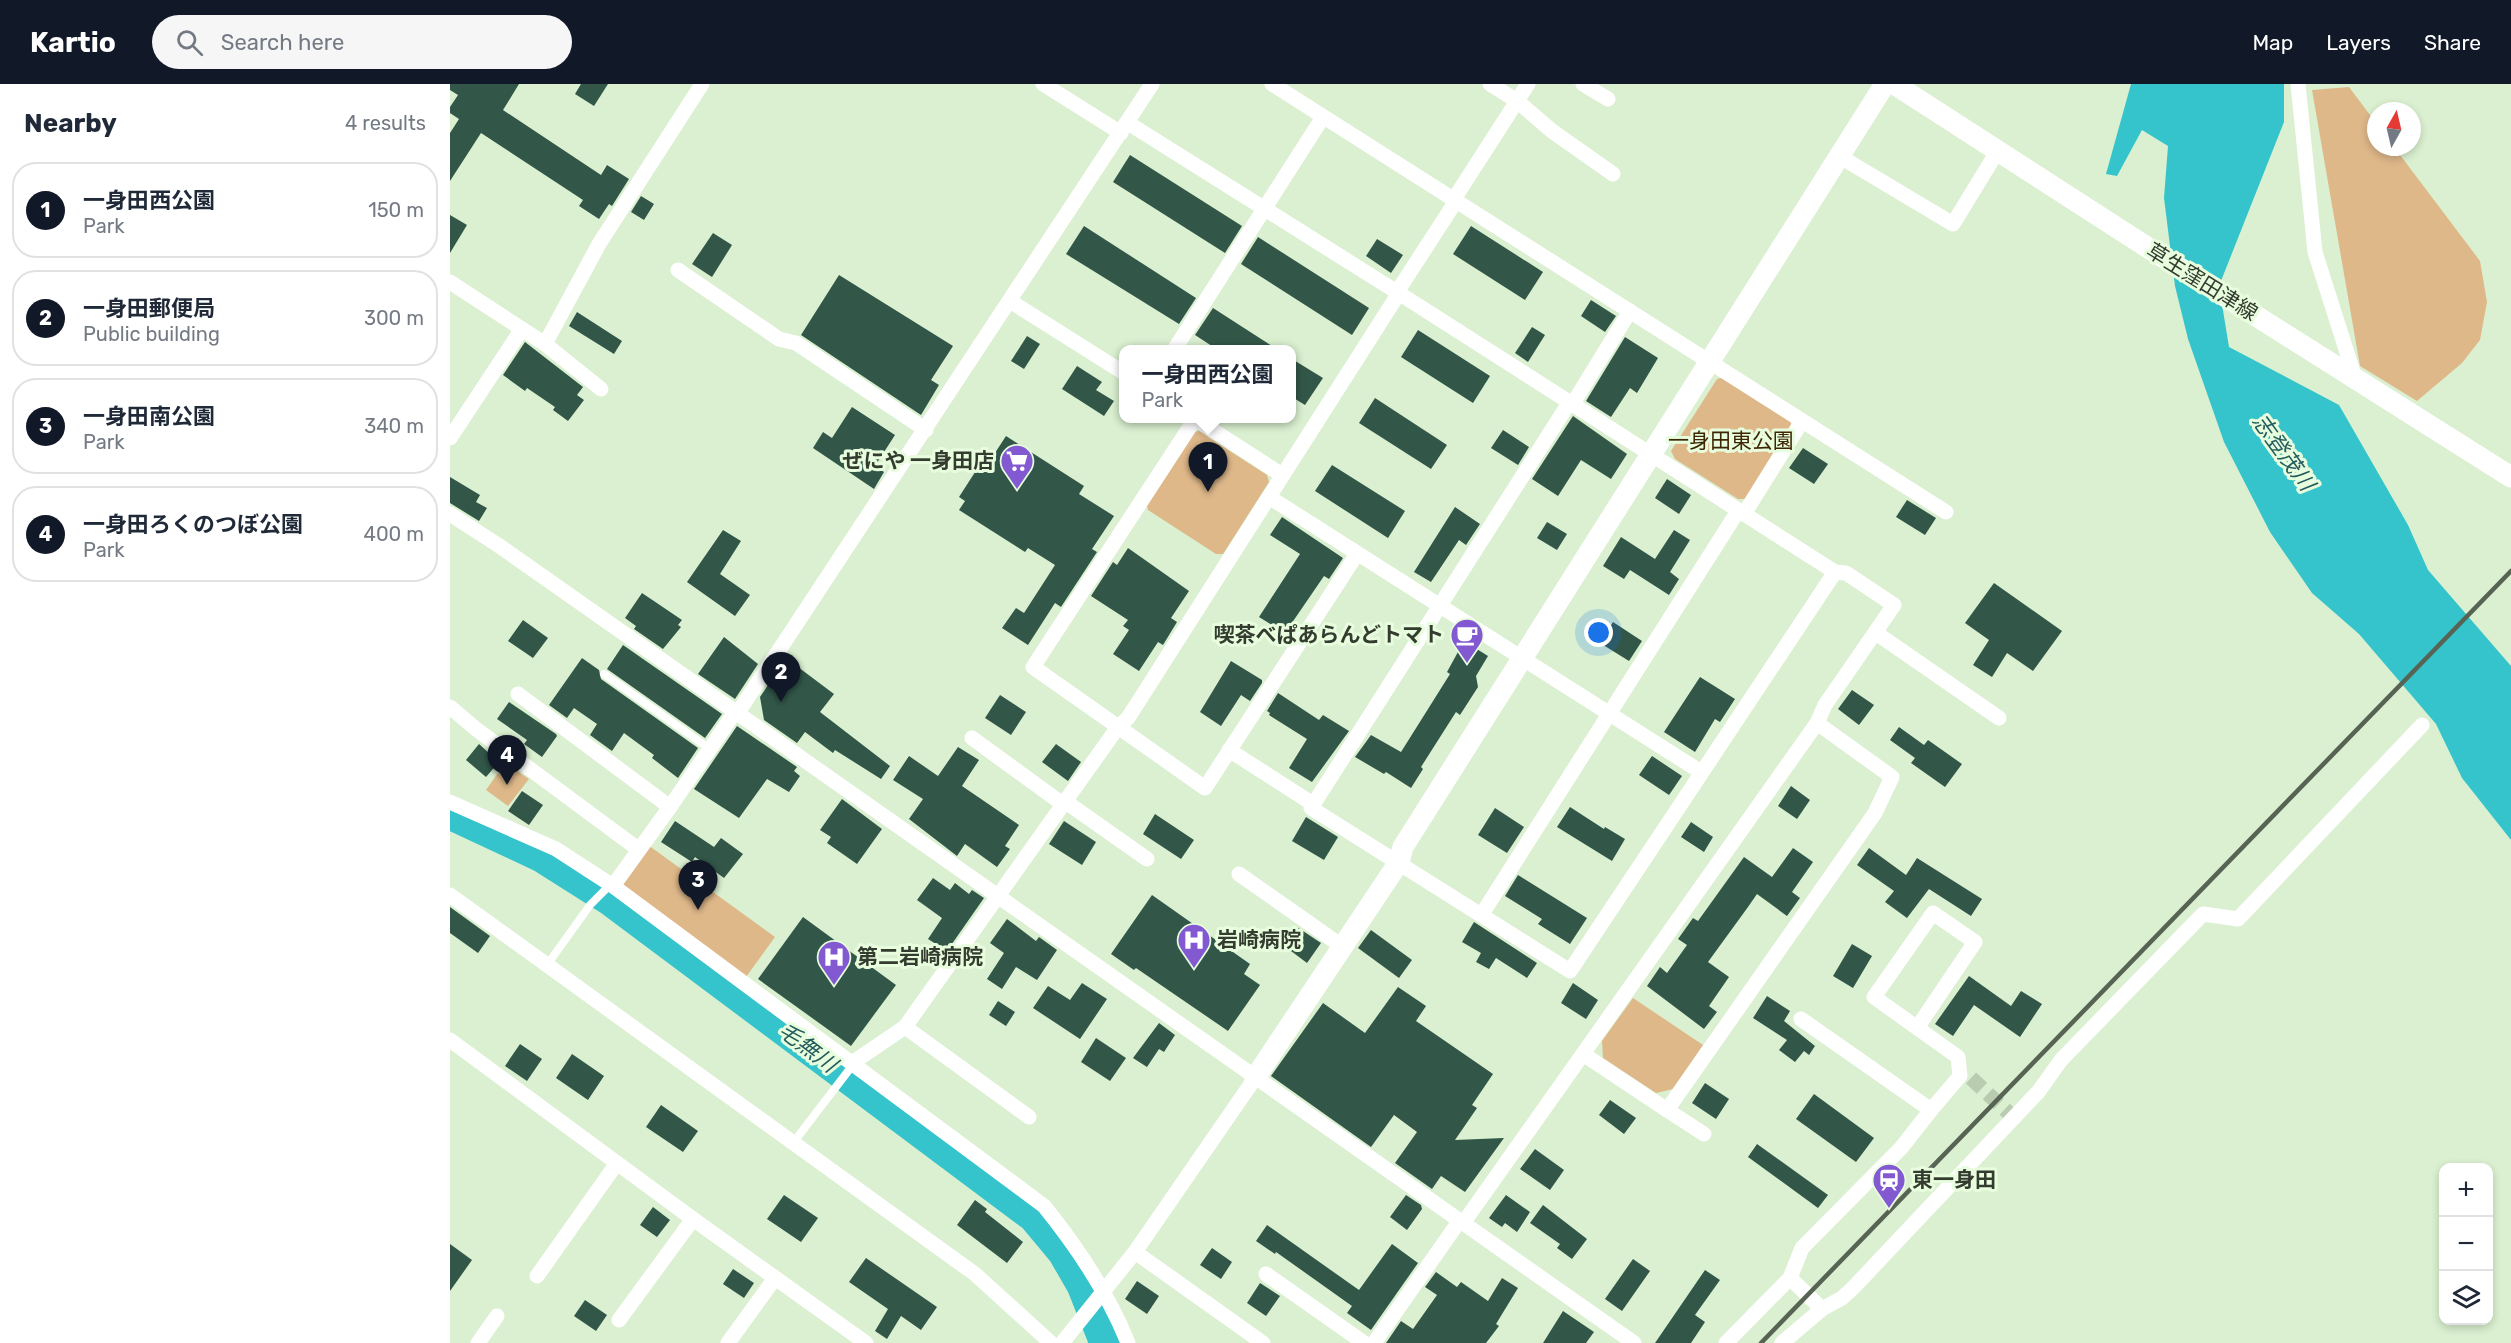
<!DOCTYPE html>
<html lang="en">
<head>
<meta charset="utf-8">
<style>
  :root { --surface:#fff; --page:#f6f6f7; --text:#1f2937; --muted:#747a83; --line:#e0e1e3; --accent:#111827 }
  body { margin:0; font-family:Rubik,"Noto Sans JP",sans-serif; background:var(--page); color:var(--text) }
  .controls { position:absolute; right:18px; bottom:18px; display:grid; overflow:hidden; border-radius:12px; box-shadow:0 3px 9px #0003 }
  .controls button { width:54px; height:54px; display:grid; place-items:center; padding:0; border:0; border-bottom:2px solid var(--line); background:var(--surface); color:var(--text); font:30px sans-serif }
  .compass { position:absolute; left:1917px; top:18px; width:54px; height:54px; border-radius:50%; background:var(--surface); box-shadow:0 3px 9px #0003; rotate:8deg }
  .you { position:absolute; left:1149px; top:549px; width:21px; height:21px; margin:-15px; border:4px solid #fff; border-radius:50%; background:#1a73e8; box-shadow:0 0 0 9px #1a73e833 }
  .badge { display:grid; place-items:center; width:39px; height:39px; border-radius:50%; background:var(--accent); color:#fff; font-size:20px; font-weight:700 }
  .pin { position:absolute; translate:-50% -50px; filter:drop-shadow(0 2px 3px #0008) }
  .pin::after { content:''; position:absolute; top:32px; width:21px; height:18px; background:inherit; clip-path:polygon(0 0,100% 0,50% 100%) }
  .popup { position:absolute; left:669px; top:261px; width:177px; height:78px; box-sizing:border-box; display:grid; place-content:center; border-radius:12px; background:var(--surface); filter:drop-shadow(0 2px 4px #0005); font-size:20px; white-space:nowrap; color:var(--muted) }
  .popup b { font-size:22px; color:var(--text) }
  .popup::after { content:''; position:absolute; left:50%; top:100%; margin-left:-12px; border:12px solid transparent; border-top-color:var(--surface) }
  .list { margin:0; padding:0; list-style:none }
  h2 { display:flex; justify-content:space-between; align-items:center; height:78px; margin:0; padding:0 24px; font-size:26px }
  h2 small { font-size:20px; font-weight:400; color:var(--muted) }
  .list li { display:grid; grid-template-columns:39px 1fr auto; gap:18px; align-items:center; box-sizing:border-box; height:96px; margin:0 12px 12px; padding:0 12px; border:2px solid var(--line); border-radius:24px }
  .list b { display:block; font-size:22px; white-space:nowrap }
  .list p { margin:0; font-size:20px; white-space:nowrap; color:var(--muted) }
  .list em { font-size:20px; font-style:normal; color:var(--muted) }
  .icon { flex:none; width:33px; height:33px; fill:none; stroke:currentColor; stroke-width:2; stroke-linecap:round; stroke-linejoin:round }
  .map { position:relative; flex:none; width:2061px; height:1259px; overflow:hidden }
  header { display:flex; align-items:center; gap:36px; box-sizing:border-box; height:84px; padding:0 30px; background:var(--accent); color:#fff }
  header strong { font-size:28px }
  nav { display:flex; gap:33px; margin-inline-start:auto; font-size:21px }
  .search { width:420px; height:54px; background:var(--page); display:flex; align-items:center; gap:15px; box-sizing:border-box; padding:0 21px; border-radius:33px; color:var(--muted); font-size:22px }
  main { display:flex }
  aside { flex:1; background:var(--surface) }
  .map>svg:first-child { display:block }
</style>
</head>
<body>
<header>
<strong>Kartio</strong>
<div class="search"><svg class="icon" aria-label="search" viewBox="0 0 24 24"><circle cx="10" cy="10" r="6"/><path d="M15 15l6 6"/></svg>Search here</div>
<nav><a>Map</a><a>Layers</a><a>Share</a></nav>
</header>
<main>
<aside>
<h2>Nearby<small>4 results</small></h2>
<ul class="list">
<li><span class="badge">1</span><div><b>一身田西公園</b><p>Park</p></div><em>150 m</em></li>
<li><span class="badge">2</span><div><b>一身田郵便局</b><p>Public building</p></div><em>300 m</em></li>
<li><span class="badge">3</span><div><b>一身田南公園</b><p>Park</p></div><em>340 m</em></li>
<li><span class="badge">4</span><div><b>一身田ろくのつぼ公園</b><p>Park</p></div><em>400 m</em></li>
</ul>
</aside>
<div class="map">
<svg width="2061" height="1259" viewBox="0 0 2061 1259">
  <rect width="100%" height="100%" fill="#daf0d0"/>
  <g fill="#dfb88a">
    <polygon points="1899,3 1926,39 1926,63 1944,63 2030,177 2037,218 2030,256 2012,279 1967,317 1910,282 1862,6"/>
    <polygon points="1274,293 1340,336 1342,343 1297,415 1288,415 1225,375 1221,367 1267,295"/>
    <polygon points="749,347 817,391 819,398 773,470 766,470 698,426 696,418 742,348"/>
    <polygon points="55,679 79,695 58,722 36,706"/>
    <polygon points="198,761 325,853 296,893 171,800"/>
    <polygon points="1183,914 1253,961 1223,1005 1206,1009 1153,974 1152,957"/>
  </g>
  <polygon fill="#35c4cb" points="1681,0 1834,0 1834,38 1769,202 1779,263 1889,321 1958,441 1978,486 2061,582 2061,756 2012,694 1986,640 1909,550 1862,509 1820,448 1774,358 1738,255 1725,202 1714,114 1718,62 1692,46 1667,92 1656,90"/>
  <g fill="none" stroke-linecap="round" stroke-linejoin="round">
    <polyline stroke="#35c4cb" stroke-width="33" points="0,729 92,772 160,815 584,1132 614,1168 633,1201 656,1259"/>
  </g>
  <g fill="#325749">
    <polygon points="0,0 69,0 53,26 151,91 157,81 179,95 162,122 159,120 149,135 129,122 133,116 31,49 0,97 0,49 9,35 0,29 0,23 8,11 0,6"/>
    <polygon points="131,0 158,0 144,22 125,10"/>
    <polygon points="680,71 792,142 775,169 663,98"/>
    <polygon points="191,112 204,120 194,136 181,128"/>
    <polygon points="0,131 17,141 0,169"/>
    <polygon points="634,142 746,214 729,240 616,170"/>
    <polygon points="1021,142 1093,188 1075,216 1003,170"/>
    <polygon points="263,149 282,161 262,193 242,180"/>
    <polygon points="808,153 919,224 902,251 791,180"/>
    <polygon points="927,155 953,171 941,189 916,172"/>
    <polygon points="389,191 503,262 481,296 489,301 471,331 351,251"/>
    <polygon points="1141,216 1166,232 1155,248 1131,232"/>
    <polygon points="763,224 828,266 768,266 745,251"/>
    <polygon points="127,228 172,257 164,270 119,242"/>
    <polygon points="1082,243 1095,251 1078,278 1065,269"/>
    <polygon points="968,246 1040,292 1023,319 951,273"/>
    <polygon points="577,252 590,260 574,285 561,277"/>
    <polygon points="1175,253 1208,274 1187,309 1180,304 1161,333 1136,317"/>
    <polygon points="75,258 133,303 127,311 134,316 118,337 103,326 105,323 77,304 75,307 53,291"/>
    <polygon points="842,275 873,294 855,321 842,313"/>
    <polygon points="627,282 652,298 646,306 664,317 654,332 612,305"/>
    <polygon points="925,314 997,361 981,385 909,339"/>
    <polygon points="402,323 445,351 425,382 434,388 424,405 363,364 373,348 382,354"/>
    <polygon points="1123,332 1177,370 1161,395 1131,376 1108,412 1082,395"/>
    <polygon points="1053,346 1079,363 1068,381 1041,364"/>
    <polygon points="556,352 634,402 629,410 664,432 642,465 647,468 611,523 605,519 578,561 552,544 566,524 574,529 605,481 578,464 575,468 509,426 515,417 509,413 538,368 543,372"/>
    <polygon points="1353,364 1378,380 1364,400 1339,384"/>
    <polygon points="882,381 955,427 938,454 865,407"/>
    <polygon points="0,393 30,411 26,418 37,424 29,437 0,419"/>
    <polygon points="1217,395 1241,411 1229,430 1205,414"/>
    <polygon points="1457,416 1486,434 1475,451 1446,433"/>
    <polygon points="1005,423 1030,440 1016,461 1009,456 981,498 964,488"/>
    <polygon points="832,433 893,474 879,495 874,492 835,549 809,533 850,470 820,451"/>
    <polygon points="1097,438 1117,450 1107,466 1087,454"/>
    <polygon points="273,446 291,457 270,490 300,511 285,532 237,498"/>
    <polygon points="1224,446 1240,456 1220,488 1229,495 1219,511 1180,486 1174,495 1153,482 1171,453 1205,475"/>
    <polygon points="678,464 739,507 721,534 727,538 713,561 708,558 689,587 663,570 679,546 673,542 678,536 641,512 663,478 667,481"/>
    <polygon points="1544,499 1612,547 1583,587 1557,569 1542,593 1523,581 1539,556 1515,539"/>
    <polygon points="192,509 232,536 228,541 231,543 213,565 184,545 186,542 175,534"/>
    <polygon points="73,536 98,554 83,574 58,557"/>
    <polygon points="1163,538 1192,557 1179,577 1150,559"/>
    <polygon points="274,553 308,580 285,615 248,590"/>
    <polygon points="1014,557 1038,572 1026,592 1028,603 1010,631 1006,628 971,683 973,685 961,704 936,688 934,690 905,673 921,651 951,668 1000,590 997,588"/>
    <polygon points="173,561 272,630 255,654 157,585"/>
    <polygon points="132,574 149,586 151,595 248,664 228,694 202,674 204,671 174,649 162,667 140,651 147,640 124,624 117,634 99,621"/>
    <polygon points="340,577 384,610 370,628 440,682 431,695 385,666 383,669 355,648 347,659 314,636 310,613 324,592 327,594"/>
    <polygon points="781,577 812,596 812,599 800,617 791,611 771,642 750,628"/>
    <polygon points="1250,593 1285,615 1270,638 1265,635 1245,668 1214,648"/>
    <polygon points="1402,606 1424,621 1409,641 1388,625"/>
    <polygon points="828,609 869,636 873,631 899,647 862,698 839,684 857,655 819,631 820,629 817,627"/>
    <polygon points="550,611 576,628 561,651 535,634"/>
    <polygon points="59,618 106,650 107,652 92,673 74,660 77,656 47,635"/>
    <polygon points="287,642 347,683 344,687 350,692 339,708 317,695 289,734 244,705"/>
    <polygon points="1449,643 1474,661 1478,656 1512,680 1495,703 1461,679 1465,674 1440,656"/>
    <polygon points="29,660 49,678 36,693 16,676"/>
    <polygon points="606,660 631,678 618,697 592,678"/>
    <polygon points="508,663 529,676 512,702 569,741 555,762 560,765 547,783 515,760 507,772 459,735 473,715 443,696 459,672 488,692"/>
    <polygon points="1202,672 1232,692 1219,711 1189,691"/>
    <polygon points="1341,702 1360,716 1347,735 1328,722"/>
    <polygon points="72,707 93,721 79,741 58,727"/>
    <polygon points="392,715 432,745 407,780 377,759 381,753 370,746"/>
    <polygon points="1120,723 1154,745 1155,743 1175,755 1162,777 1107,743"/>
    <polygon points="1045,724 1074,743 1057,769 1028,751"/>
    <polygon points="705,730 744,756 731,775 693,750"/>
    <polygon points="856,733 888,753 874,776 842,757"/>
    <polygon points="225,737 264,763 271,754 293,770 274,794 245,773 242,778 211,758"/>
    <polygon points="614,737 646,758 632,781 599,760"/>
    <polygon points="1241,738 1263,753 1254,768 1231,753"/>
    <polygon points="1343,764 1363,778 1342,808 1350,814 1337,832 1307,810 1298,823 1258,878 1279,893 1259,922 1267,928 1254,945 1197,902 1210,883 1217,889 1237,861 1228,855 1243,834 1248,837 1294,773 1322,793"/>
    <polygon points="1419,764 1456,791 1467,774 1532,815 1521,832 1479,805 1457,834 1435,818 1444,807 1407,781"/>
    <polygon points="1068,791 1137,834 1120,860 1088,840 1092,835 1055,812"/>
    <polygon points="483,794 500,806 505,799 519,810 522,806 534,814 497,867 478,855 492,834 467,816"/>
    <polygon points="702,811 800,880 794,890 810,901 778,947 686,884 684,886 661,870"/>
    <polygon points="0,823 40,852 28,869 0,849"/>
    <polygon points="353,833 446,901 401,962 308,895"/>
    <polygon points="557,835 586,857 589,853 607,866 587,896 566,883 552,905 537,895 554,869 540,859"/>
    <polygon points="1024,838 1087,879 1077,894 1046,874 1039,885 1026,878 1031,869 1012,858"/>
    <polygon points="847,843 871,859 857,879 833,861"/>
    <polygon points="921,846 962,876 949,894 908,864"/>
    <polygon points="1402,860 1422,872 1403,904 1383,892"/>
    <polygon points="1519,892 1561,922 1571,907 1592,920 1570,953 1524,921 1503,952 1485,940"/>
    <polygon points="632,899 657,915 630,955 583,924 598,902 620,916"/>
    <polygon points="1123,899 1148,916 1136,935 1111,919"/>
    <polygon points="948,903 976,922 966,937 1043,990 1022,1021 1027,1024 1005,1056 1054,1054 1015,1108 991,1092 982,1105 945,1079 967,1048 944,1031 921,1063 821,992 873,919 915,949"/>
    <polygon points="1317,912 1340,927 1334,937 1365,962 1359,971 1354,967 1345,978 1329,966 1337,956 1303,934"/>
    <polygon points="548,917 565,928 556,942 539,931"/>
    <polygon points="709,939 725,951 714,968 709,965 697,983 683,974"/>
    <polygon points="646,954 676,974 660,997 631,978"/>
    <polygon points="70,960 92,975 77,997 55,982"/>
    <polygon points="122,970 154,992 138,1016 106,994"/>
    <polygon points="1255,999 1279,1015 1266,1035 1242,1019"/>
    <polygon points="1364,1010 1424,1054 1406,1078 1346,1035"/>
    <polygon points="1160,1016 1186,1034 1174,1050 1149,1031"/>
    <polygon points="211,1021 248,1047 233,1068 196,1043"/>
    <polygon points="1307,1060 1378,1111 1368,1124 1298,1073"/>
    <polygon points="1085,1065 1114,1086 1100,1106 1070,1085"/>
    <polygon points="334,1111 368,1134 351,1158 317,1135"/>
    <polygon points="956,1111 971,1121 972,1125 957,1146 940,1133"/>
    <polygon points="1056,1111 1080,1128 1067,1148 1055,1139 1052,1143 1039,1134"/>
    <polygon points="525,1116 537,1125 535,1128 573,1158 557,1179 507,1141"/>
    <polygon points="1093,1121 1137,1155 1122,1175 1107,1164 1110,1160 1080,1139"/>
    <polygon points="203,1123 220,1136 207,1153 190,1141"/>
    <polygon points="817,1141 909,1206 942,1160 968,1179 921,1246 897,1229 902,1222 826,1168 825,1170 806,1157"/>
    <polygon points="0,1160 22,1176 0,1207"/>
    <polygon points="762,1164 782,1178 771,1195 750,1181"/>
    <polygon points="416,1174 487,1223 471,1246 451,1232 437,1255 425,1247 438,1225 399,1198"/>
    <polygon points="1183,1175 1200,1187 1172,1227 1155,1215"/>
    <polygon points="283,1185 304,1199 294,1214 273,1200"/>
    <polygon points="1255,1186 1270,1196 1245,1231 1255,1238 1241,1259 1205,1259"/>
    <polygon points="986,1188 1007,1203 1011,1198 1038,1217 1052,1194 1068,1204 1046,1240 1049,1242 1036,1259 936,1259 951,1237 963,1245 987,1211 975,1203"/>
    <polygon points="687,1197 709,1212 697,1230 675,1215"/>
    <polygon points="810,1199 830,1212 816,1232 797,1219"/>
    <polygon points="135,1216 157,1231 146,1247 124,1232"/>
    <polygon points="1113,1227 1144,1248 1136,1259 1093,1259"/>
  </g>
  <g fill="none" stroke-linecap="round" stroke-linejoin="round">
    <polyline stroke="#b9ccb0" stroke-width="15" stroke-dasharray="15 8" stroke-linecap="butt" points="1521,994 1564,1034"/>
    <g stroke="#fff" stroke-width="8">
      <polyline points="154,590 260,665"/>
      <polyline points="97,881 140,821 159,802"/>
      <polyline points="343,1059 402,982"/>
    </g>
    <g stroke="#fff" stroke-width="15">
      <polyline points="593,0 671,49"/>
      <polyline points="822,0 1496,428"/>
      <polyline points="1040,0 1067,17 1102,47 1163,90"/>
      <polyline points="1133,0 1158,15"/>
      <polyline points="1848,0 1865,168 1906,297"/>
      <polyline points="678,39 947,208 1385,488 1396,489 1444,521 1375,621 1367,639 1014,1138"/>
      <polyline points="1389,72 1503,140 1547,68"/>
      <polyline points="1004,115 1078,0"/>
      <polyline points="228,186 329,255 346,259 476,346"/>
      <polyline points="0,198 95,260 151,305"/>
      <polyline points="947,208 1006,117"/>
      <polyline points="560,217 674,289"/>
      <polyline points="95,260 149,160 252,0"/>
      <polyline points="724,266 873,33"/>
      <polyline points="1119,319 861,724 1120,887 1385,488"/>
      <polyline points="1122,321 1180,227"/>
      <polyline points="744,334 832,391"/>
      <polyline points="745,335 583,583 755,704 907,470"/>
      <polyline points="0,354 72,245"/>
      <polyline points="819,413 1251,688"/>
      <polyline points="0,430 48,461 1184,1259"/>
      <polyline points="1294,430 1352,337"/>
      <polyline points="1426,549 1549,634"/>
      <polyline points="68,610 220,723"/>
      <polyline points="0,623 26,645 188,765"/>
      <polyline points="287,630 702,0"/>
      <polyline points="522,654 614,721"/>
      <polyline points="779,666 863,720"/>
      <path d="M 0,718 L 106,765 L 163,802 L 594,1122 C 628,1164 658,1209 678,1259"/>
      <polyline points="616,718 697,775"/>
      <polyline points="789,790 893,863"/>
      <polyline points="163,802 220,723 285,628"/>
      <polyline points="0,811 525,1190 601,1259"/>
      <polyline points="1032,830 1288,427"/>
      <polyline points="455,943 579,1033"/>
      <polyline points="1467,944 1525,858 1483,829 1424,913 1508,973 1510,992 1481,1026"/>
      <polyline points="0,956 243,1135 416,1259"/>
      <polyline points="1133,970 1217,1026 1425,729 1442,693 1367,639"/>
      <polyline points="402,979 455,943 668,643 678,634 949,209"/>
      <polyline points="1217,1026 1254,1050"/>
      <polyline points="685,1168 813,1259"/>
      <polyline points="816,1190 914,1259"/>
      <polyline points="87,1192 167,1079"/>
      <polyline points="1340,1194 1372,1225"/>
      <polyline points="169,1236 243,1135"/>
      <polyline points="28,1259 47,1232"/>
      <polyline points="278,1259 325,1194"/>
      <polyline points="612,1259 685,1168 805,994"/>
      <polyline points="924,1259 1010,1136"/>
      <polyline points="1276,1259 1340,1194 1352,1164 1451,1064 1481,1026 1351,935"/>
      <polyline points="1332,1259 1372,1225 1392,1214 1403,1204 1589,1007 1611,976 1753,830 1788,835 1972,641"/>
    </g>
    <g stroke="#fff" stroke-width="21">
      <polyline points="1444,0 1700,165 2061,393"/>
      <polyline points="805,994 949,778 953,763 1435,0"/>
    </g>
    <polyline stroke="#586453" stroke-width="4.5" points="1311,1259 2061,487"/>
  </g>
  <defs>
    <symbol id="supermarket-pin" viewBox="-11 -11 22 30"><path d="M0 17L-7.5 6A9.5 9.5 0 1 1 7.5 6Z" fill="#8359d2" stroke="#e7fddd"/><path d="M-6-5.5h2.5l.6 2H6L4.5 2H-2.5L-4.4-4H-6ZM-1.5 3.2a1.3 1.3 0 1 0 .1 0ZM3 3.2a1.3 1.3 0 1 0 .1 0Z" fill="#fff"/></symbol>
    <symbol id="cafe-pin" viewBox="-11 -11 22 30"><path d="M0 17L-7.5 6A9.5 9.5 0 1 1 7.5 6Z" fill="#8359d2" stroke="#e7fddd"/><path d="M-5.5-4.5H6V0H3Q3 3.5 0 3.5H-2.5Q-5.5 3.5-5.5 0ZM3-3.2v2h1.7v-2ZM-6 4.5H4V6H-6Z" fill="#fff"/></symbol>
    <symbol id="hospital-pin" viewBox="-11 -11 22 30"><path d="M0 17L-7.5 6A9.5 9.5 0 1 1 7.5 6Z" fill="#8359d2" stroke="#e7fddd"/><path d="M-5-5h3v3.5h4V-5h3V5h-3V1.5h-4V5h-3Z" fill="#fff"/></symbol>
    <symbol id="station-pin" viewBox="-11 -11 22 30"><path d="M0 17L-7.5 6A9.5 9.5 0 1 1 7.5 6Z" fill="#8359d2" stroke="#e7fddd"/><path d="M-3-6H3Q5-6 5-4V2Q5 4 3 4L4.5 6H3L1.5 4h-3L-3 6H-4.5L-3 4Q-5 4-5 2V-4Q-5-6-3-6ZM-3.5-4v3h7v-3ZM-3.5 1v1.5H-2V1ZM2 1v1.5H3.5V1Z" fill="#fff"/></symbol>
  </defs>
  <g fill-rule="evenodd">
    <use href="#supermarket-pin" x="548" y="358" width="38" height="52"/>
    <use href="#cafe-pin" x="998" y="532" width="38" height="52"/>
    <use href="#hospital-pin" x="725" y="837" width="38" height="52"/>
    <use href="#hospital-pin" x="365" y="854" width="38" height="52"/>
    <use href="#station-pin" x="1420" y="1077" width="38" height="52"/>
  </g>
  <g text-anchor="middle" stroke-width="6" stroke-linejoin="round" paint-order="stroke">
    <g font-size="21" fill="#333c2f" stroke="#e7fddd">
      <text transform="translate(1752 198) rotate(32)" y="7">草生窪田津線</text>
    </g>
    <g font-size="21" fill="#3e2604" stroke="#e7fddd">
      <text x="1281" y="364">一身田東公園</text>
    </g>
    <g font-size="21" font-weight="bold" fill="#333c2f" stroke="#e7fddd" text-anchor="start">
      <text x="544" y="384" text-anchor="end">ぜにや 一身田店</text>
      <text x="994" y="558" text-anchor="end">喫茶べぱあらんどトマト</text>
      <text x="767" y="863">岩崎病院</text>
      <text x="407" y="880">第二岩崎病院</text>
      <text x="1462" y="1103">東一身田</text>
    </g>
    <g font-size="22" font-style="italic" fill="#245c5f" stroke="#e7fddd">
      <text transform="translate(1834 368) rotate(54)" y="8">志登茂川</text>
      <text transform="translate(358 963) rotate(37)" y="8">毛無川</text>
    </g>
  </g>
</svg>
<div class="controls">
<button>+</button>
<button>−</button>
<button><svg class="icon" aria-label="layers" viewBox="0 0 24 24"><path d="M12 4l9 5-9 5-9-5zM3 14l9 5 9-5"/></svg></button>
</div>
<svg class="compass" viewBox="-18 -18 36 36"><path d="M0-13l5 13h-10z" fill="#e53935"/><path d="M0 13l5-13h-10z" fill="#747a83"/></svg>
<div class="you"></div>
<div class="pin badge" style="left:758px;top:408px">1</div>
<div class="popup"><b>一身田西公園</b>Park</div>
<div class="pin badge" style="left:331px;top:618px">2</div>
<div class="pin badge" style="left:248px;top:826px">3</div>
<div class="pin badge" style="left:57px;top:701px">4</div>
</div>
</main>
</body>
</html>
